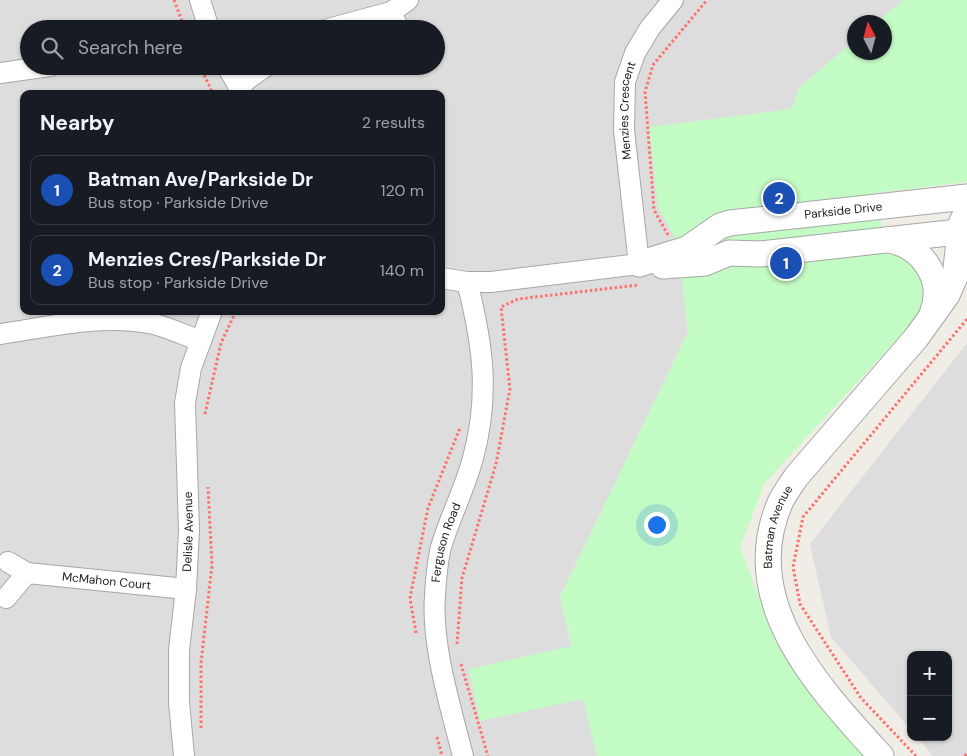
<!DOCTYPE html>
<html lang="en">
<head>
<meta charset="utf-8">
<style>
  :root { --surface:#171b24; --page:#242831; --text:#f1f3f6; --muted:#9ea1a6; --line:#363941; --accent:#cf000b }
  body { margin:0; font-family:"DM Sans",sans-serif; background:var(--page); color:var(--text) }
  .controls { position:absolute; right:15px; bottom:15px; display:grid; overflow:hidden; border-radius:10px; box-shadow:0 1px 4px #0004 }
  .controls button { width:45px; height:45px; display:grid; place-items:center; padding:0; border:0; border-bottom:1px solid var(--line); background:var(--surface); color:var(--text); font:25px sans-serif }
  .compass { position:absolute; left:847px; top:15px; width:45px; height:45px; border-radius:50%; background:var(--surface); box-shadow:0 1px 4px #0004; rotate:354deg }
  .you { position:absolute; left:656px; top:524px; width:18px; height:18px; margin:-12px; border:4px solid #fff; border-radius:50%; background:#1a73e8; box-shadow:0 0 0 8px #1a73e833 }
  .badge { display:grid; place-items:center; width:32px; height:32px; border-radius:50%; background:var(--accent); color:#fff; font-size:16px; font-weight:700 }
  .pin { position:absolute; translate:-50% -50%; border:2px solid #fff; box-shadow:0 1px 5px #0006 }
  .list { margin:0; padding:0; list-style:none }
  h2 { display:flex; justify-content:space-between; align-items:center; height:65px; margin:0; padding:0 20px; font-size:21px }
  h2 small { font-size:16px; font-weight:400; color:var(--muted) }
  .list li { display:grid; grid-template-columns:32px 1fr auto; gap:15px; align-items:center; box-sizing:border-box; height:70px; margin:0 10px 10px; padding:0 10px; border:1px solid var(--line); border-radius:10px }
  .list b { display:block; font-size:19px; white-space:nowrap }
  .list p { margin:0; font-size:16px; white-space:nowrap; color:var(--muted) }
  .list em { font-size:16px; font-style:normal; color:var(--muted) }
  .icon { flex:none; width:28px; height:28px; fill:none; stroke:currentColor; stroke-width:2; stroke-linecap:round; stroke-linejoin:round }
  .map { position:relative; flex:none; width:967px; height:756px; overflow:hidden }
  .search { position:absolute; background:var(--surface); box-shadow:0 1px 4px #0004; left:20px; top:20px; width:425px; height:55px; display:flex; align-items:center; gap:12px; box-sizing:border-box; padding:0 18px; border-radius:28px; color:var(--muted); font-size:19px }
  .panel { position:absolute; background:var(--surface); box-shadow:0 1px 4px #0004; left:20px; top:90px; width:425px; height:225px; border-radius:10px }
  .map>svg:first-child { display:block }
</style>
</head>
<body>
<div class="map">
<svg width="967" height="756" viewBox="0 0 967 756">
  <rect width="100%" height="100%" fill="#f0ece6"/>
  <g fill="#dedddd" fill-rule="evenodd">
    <path d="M 0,0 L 904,0 L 877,22 L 854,22 L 854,41 L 800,87 L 791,109 L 649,127 L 678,243 L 688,332 L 560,597 L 597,756 L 0,756 ZM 29,29 L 436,29 L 436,66 L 29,66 ZM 24,94 L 441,94 L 441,311 L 24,311 Z"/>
    <polygon points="967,343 967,756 933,756 917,737 948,737 948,655 911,655 911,730 831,637 810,544"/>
  </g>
  <polygon fill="#c3fbc4" points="904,0 967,0 967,182 876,193 886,251 910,257 928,288 919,315 764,484 740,547 769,625 856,744 868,756 597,756 583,699 480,721 469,669 572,646 560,597 688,332 678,243 658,207 649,127 791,109 800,87 854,41 854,52 884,52 884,22 877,22"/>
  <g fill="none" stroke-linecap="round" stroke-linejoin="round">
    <defs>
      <g id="minor">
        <polyline points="200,0 209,29"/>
        <polyline points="391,12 399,29"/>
        <polyline points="328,29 391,12 408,0"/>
        <polyline points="227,66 243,94"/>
        <polyline points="0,73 50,66"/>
        <polyline points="238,86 266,66"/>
        <path id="s1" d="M 441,278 L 467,282 L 491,282 L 639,264 L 624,130 L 625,82 L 635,53 L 650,28 L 673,0"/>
        <path d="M 0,334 C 49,327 104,313 154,324 C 170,328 186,336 201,341"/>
        <path id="s2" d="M 27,573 L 186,589"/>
        <polyline points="6,598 27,573 8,562"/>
        <path id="s3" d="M 184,756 L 179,702 L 179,650 L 186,589 L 189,530 L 185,403 L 191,368 L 212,311"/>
        <path id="s4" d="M 463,756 C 451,709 431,644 435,596 C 436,580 437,562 441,547 C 450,517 465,488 473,458 C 490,395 483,344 467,282"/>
      </g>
      <g id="tertiary">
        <path d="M 888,240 C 922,245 946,280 932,314"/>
        <path id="s5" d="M 639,264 L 687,249 L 720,226 L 730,223 L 967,197"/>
        <polyline points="663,266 705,263 729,253 761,254 967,231"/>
        <path id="s6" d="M 881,756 C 819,688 737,602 780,503 C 784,494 791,485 796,477 L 916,338 L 947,295 L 955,277 L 961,224 L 967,211"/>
      </g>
    </defs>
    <use href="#minor" stroke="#a7a7a7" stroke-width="22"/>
    <use href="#tertiary" stroke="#a7a7a7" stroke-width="27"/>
    <g stroke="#fd726b" stroke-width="3" stroke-dasharray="2.5 2.5" stroke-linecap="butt">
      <polyline points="174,0 185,29"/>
      <polyline points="200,66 213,94"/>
      <polyline points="668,235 654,210 645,92 653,65 707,0"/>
      <polyline points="205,414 221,343 236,311"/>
      <polyline points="416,633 410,598 428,508 460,428"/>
      <polyline points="457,644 462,578 496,464 510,389 501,307 518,299 638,285"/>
      <polyline points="461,664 488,756"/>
      <polyline points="201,728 201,663 212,565 208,487"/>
      <polyline points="437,737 442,756"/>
      <polyline points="916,756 861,698 800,604 793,567 803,517 967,319"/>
      <polyline points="965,756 967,753"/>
    </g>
    <use href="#minor" stroke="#fff" stroke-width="20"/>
    <use href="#tertiary" stroke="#fff" stroke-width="25"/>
  </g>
  <g text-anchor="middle" stroke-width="4" stroke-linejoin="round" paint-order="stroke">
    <g font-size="12" fill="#202020" stroke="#fff">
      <text dy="4" stroke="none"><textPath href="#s1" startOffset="354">Menzies Crescent</textPath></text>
      <text dy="4" stroke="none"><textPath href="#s5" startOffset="215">Parkside Drive</textPath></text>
      <text dy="4" stroke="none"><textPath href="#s6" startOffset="266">Batman Avenue</textPath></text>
      <text dy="4" stroke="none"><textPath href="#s3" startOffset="225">Delisle Avenue</textPath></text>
      <text dy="4" stroke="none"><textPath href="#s4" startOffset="218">Ferguson Road</textPath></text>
      <text dy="4" stroke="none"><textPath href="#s2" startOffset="80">McMahon Court</textPath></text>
    </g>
  </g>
</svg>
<div class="controls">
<button>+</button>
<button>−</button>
</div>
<svg class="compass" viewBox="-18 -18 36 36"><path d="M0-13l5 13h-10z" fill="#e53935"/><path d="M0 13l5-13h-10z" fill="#9ea1a6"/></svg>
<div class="you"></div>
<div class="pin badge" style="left:786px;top:263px;background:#1a4fb4">1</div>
<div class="pin badge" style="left:779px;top:198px;background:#1a4fb4">2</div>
<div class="search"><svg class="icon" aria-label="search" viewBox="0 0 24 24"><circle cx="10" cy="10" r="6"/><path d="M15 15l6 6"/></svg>Search here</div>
<section class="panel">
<h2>Nearby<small>2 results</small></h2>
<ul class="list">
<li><span class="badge" style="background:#1a4fb4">1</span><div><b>Batman Ave/Parkside Dr</b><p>Bus stop · Parkside Drive</p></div><em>120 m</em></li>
<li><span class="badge" style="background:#1a4fb4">2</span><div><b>Menzies Cres/Parkside Dr</b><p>Bus stop · Parkside Drive</p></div><em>140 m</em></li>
</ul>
</section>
</div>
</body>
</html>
